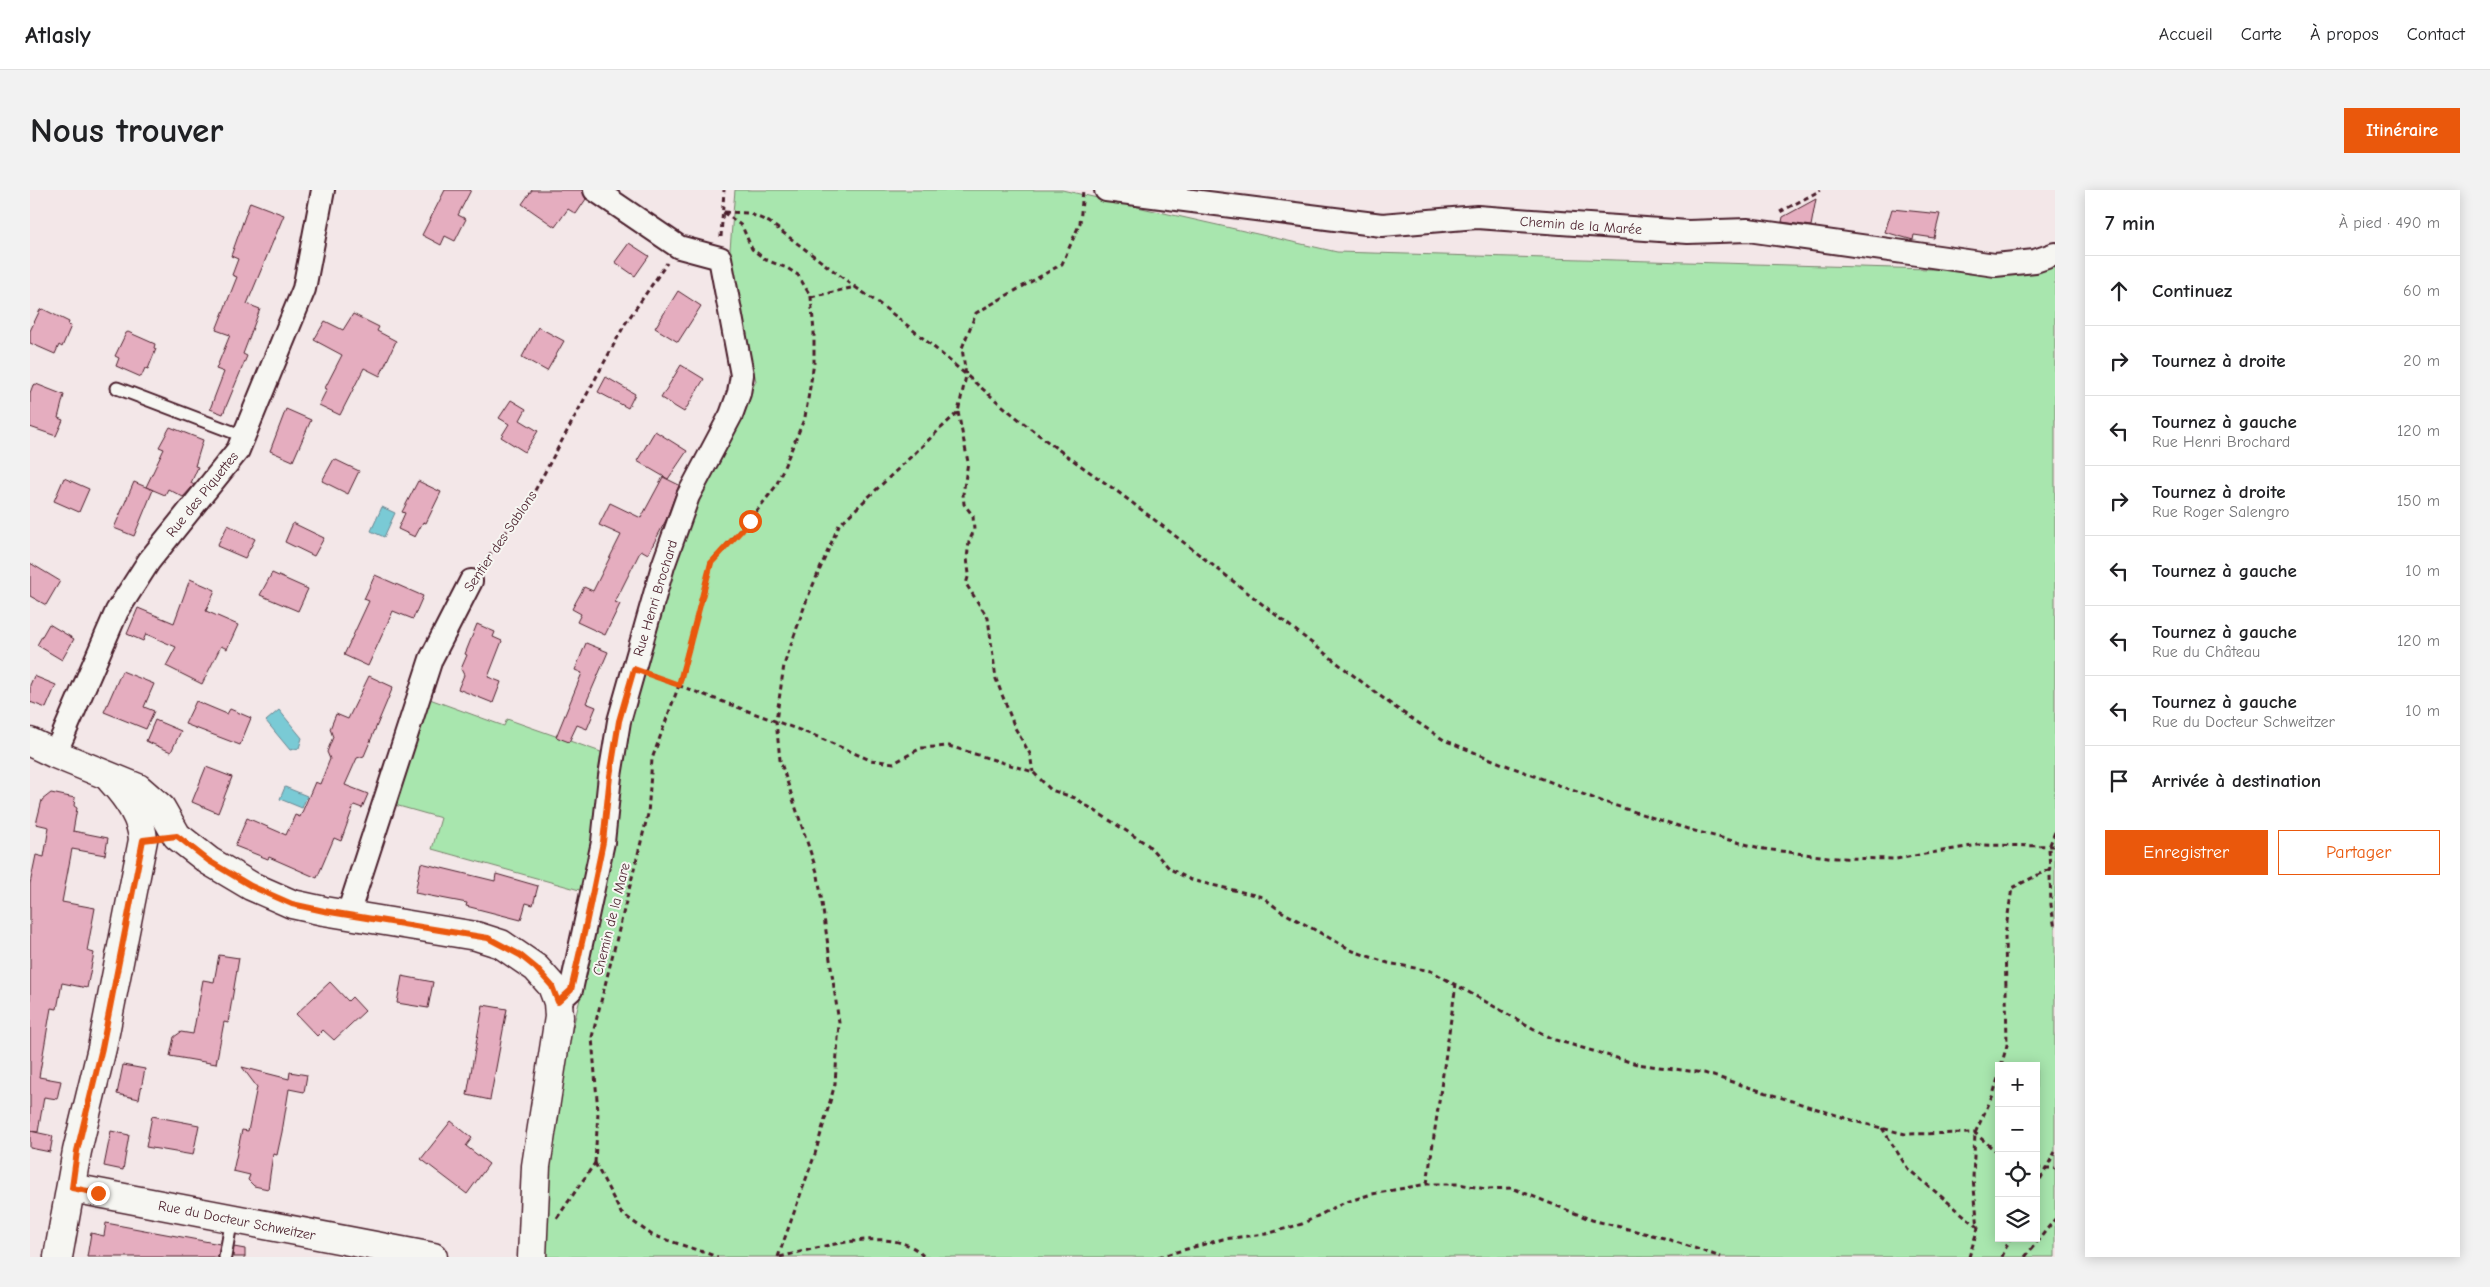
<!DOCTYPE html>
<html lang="fr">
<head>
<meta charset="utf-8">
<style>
  :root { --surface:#fff; --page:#f2f2f2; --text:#202124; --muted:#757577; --line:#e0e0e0; --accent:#ea580c }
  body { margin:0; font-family:"Comic Neue",sans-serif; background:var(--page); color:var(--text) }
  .controls { position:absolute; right:15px; bottom:15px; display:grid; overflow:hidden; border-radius:0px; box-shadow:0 2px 12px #0003 }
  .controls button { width:45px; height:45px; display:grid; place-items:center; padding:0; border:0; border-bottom:1px solid var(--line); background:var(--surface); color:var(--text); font:25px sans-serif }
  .stop { position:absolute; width:15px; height:15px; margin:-11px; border:4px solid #ea580c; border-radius:50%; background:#fff }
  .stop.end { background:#ea580c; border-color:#fff; box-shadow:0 1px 5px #0008 }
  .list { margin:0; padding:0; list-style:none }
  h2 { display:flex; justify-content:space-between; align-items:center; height:65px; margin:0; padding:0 20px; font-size:21px }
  h2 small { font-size:16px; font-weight:400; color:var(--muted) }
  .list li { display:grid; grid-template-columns:32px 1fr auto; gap:15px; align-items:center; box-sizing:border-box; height:70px; padding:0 20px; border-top:1px solid var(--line) }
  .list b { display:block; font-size:19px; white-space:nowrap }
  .list p { margin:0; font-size:16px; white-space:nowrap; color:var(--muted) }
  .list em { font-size:16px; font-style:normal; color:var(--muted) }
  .actions { display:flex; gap:10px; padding:15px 20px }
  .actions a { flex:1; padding:11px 0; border:1px solid var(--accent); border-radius:0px; text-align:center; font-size:18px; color:var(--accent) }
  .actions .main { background:var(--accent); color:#fff }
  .icon { flex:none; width:28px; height:28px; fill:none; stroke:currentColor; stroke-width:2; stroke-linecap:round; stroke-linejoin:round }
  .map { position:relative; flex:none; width:2025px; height:1067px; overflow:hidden; border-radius:0px }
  header { display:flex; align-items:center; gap:30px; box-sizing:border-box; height:70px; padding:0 25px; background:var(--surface); border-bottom:1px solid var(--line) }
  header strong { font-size:24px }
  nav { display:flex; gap:28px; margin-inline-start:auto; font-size:18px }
  .intro { display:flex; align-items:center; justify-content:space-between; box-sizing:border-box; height:120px; padding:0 30px }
  h1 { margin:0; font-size:35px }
  .button { padding:12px 22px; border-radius:0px; background:var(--accent); color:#fff; font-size:18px; font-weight:700 }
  main { display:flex; gap:30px; padding:0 30px }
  aside { flex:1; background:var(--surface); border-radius:0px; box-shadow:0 2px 12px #0003 }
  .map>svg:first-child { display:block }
</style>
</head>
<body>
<header>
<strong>Atlasly</strong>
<nav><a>Accueil</a><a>Carte</a><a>À propos</a><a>Contact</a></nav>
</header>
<div class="intro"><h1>Nous trouver</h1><a class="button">Itinéraire</a></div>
<main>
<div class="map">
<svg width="2025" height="1067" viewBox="0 0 2025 1067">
  <rect width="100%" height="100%" fill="#f3e7e8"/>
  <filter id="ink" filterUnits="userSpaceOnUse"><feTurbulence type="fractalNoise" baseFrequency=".02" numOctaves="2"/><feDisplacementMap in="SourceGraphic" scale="10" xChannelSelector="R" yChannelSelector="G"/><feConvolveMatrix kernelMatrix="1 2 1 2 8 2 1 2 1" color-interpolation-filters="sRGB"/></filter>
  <g filter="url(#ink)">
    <g fill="#a8e6ae" stroke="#79826c" fill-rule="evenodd">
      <path d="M 705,0 L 1032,0 L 1307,62 L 2004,82 L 2025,70 L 2025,1067 L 514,1067 L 512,963 L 564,752 L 594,531 L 664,312 L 726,191 L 699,71 ZM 1969,876 L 2006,876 L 2006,1048 L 1969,1048 Z"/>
      <polygon points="397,508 474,536 477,529 571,562 562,655 553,701 402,659 411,628 358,613"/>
    </g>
    <g fill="#7acad5" stroke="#678691">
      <polygon points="352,317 365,323 354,347 341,341"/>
      <polygon points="249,520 272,548 269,558 260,560 236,531"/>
      <polygon points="255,597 277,606 272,618 250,609"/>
    </g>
    <g fill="#e5adbf" stroke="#4a1f2b">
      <polygon points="415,0 441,0 428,25 436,29 425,51 415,46 411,55 392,45"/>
      <polygon points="502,0 552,0 556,9 546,24 538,19 525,37 492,14"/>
      <polygon points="1786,9 1781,36 1752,32 1753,27"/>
      <polygon points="220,12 254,25 217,114 230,119 213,164 217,166 193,224 180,219 194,182 186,179 200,145 186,140 207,87 202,85 208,69 201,66"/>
      <polygon points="1862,19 1910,24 1904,48 1884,45 1883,50 1855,42"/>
      <polygon points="599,53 619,66 605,86 585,72"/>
      <polygon points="648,101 671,116 648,152 625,138"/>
      <polygon points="13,119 39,132 38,135 41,136 32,157 29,155 25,164 0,153 0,141 10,120"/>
      <polygon points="323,124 349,137 347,141 366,151 350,186 334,178 310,225 289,215 297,199 295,198 312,165 284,150 295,131 313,140"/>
      <polygon points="508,137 534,151 517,181 492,167"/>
      <polygon points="98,142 125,154 124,158 126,159 118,179 115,178 111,187 86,176 89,168 85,166 96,143"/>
      <polygon points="651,175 674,189 654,222 631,208"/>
      <polygon points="576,187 605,204 598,218 568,202"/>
      <polygon points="6,194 34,205 28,228 33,230 26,246 0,237 0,203 3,195"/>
      <polygon points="481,210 496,219 490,230 508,241 495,262 471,247 479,234 469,228"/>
      <polygon points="256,219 281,230 263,271 240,261"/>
      <polygon points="140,237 173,250 165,276 168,277 161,293 164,295 153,307 138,299 135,305 116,297 134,259 129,257"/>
      <polygon points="625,241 657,261 638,289 607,271"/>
      <polygon points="304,269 329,281 318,304 292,291"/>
      <polygon points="633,287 649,295 636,330 618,364 611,360 585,412 590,414 575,445 547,432 551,424 542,419 554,397 563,401 591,345 569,335 580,313 611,328"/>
      <polygon points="34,288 59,299 49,322 24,311"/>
      <polygon points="388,291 411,302 396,333 393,332 385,347 368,339 375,323 372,322"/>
      <polygon points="104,292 123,300 104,346 84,338"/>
      <polygon points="263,333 294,348 284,366 255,352"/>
      <polygon points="198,335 225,349 215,368 187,356"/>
      <polygon points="0,373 30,391 16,415 0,406"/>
      <polygon points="242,383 278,399 268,421 230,405"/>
      <polygon points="345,385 393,406 383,429 363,421 338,476 314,465 339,411 334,409"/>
      <polygon points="160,389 185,400 176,421 208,435 197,459 191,456 172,494 136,476 146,457 116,444 113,451 97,444 108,418 144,433"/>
      <polygon points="19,434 44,449 32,470 7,455"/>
      <polygon points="447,434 465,442 463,447 472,451 458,487 471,492 463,513 428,499 434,485 431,479 437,465 435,464"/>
      <polygon points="556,453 578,462 556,513 566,517 557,539 547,535 539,552 526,547 552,483 545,480"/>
      <polygon points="92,481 124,494 114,517 124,521 116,539 74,522"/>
      <polygon points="4,486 26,495 16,518 0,512 0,495"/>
      <polygon points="339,486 363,497 334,566 327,568 315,595 338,604 332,618 324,615 311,651 304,648 287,688 239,667 238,669 205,656 217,628 256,645 265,625 270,627 285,592 290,594 300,569 297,562 303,547 300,539 306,524 318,529"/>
      <polygon points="166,511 197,524 200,519 221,528 210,555 155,534"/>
      <polygon points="125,530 151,541 141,562 116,551"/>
      <polygon points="176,577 202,587 188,623 162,612"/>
      <polygon points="21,603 45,608 44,616 47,618 43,641 78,648 75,665 42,659 32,712 65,718 57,761 64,763 57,798 32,793 27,819 21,818 9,887 31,891 27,909 14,907 8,942 0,941 0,694 6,665 14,667 19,637 6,634 12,610"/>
      <polygon points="391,673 465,691 466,684 508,696 503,715 496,713 491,730 436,716 437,713 385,703"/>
      <polygon points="189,765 209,768 198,833 194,832 186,874 140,866 144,847 151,842 163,844 173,790 184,792"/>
      <polygon points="372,786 403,792 398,818 367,813"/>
      <polygon points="300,792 318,811 322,807 335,821 304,850 293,840 287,846 266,824"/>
      <polygon points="453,815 477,819 460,910 437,905"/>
      <polygon points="93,875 115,879 109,909 87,904"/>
      <polygon points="212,877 259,889 260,882 277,885 274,902 259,899 252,942 247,965 243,964 238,999 224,996 218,990 220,985 203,981 212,940 218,941 227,897"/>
      <polygon points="122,926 169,935 163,965 116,957"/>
      <polygon points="421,931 442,948 436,956 459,974 437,1004 391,969"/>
      <polygon points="0,941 23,946 20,962 0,958"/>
      <polygon points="81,941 99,945 93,980 74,976"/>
      <polygon points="76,1033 190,1054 188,1067 57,1067 61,1043 74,1046"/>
      <polygon points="204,1057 215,1059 215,1067 203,1067"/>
    </g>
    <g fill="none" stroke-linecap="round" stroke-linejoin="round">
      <defs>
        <g id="lane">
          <polyline points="87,198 213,246"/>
          <polyline points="195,1067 202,1029"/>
        </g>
        <g id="street">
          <polyline points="1076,0 1352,35 1447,27 1658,42 1718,40 1965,75 2005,71 2025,64"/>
          <polyline points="25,564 87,421 119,371 208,260 274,99 293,0"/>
          <polyline points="318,724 401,469 441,391"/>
          <polyline points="528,812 541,800 573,652 580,586 589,531 633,376 658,306 701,225 709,203 712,185 690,68 649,57 565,0"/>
        </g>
        <g id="secondary">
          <polyline points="0,552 25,564 108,598 131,618 147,646 179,671 221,696 262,714 294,721 446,746 471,754 506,778 522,796 528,812 529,827 506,976 502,1067"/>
          <polyline points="42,998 403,1067"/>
          <path d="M 28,1067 L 47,961 L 72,858 L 113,650 C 112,627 96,606 81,590"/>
        </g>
      </defs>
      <use href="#lane" stroke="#4a1f2b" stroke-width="15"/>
      <use href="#street" stroke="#4a1f2b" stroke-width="26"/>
      <use href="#secondary" stroke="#4a1f2b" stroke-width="31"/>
      <g stroke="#4a1f2b" stroke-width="3" stroke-dasharray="5 4" stroke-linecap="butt">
        <polyline points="694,22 718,23 739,32 825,97"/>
        <polyline points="1750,22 1791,0"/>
        <polyline points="691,47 694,0"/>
        <path d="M 781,107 L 825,97 C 890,140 944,195 1005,242 C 1032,263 1060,282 1088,302 C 1182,373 1272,447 1366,518 L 1414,550 L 1473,574 L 1571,611 L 1661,640 L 1734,659 L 1806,668 L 1866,669 L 1948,655 L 2025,656"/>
        <polyline points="928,222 938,272 933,304 934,314 943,326 944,340 939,352 937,368 939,384 936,394 958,428 966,489 985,538 1000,564 1003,582"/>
        <polyline points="453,374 502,306 595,134 637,73"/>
        <polyline points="623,486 783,545 840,570 864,573 891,558 919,556 1003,582 1021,600 1045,608 1118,655 1140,679 1161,690 1233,707 1249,720 1323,761 1358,773 1401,781 1522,849 1607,874 1674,883 1828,932 1875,944 1945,943 1969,964"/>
        <polyline points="2025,642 2019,657 2021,715 2025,739"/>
        <polyline points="1971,876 1977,855 1975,745 1982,698 2020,679"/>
        <polyline points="1852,938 1878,979 1948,1037"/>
        <polyline points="565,973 568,922 562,847 618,624 622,569 649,495 681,373 719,331 746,296 775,227 784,173 784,142 781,107 768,85 757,78 736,70 722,59 712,36 693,22"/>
        <polyline points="565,973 591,1023 622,1045 688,1067"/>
        <polyline points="2006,978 2025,978"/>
        <polyline points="1397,994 1426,794"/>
        <polyline points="2006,997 2025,962"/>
        <polyline points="527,1028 565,973"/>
        <polyline points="748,1067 785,964 805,894 809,833 788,685 750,570 746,531 754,475 777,409 809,335 928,222 936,186 932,158 946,123 1032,74 1050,33 1053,0"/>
        <path d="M 750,1067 C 787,1058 867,1033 894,1067"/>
        <polyline points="1128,1067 1193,1049 1236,1044 1272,1034 1313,1013 1342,1004 1397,994 1429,994 1456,999 1482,998 1562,1030 1634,1048 1691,1067"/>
        <polyline points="1939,1067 1948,1038 1943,988 1945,943 1963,905 1969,885"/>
        <polyline points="1972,1067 1980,1048"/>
        <polyline points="1995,1067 2025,1029"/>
      </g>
      <use href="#lane" stroke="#f6f6f2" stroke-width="11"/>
      <use href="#street" stroke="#f6f6f2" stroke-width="22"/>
      <use href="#secondary" stroke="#f6f6f2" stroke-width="28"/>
    </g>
  </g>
  <g fill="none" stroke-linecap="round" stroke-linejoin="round" filter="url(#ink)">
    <polyline stroke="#ea580c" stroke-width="6" points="68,1003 42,998 47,961 72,858 113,650 147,646 179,671 221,696 262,714 294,721 458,748 490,765 506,778 522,796 528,812 541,800 555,739 573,652 580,586 589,531 604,479 649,495 681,373 720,331"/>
  </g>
  <g text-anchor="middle" stroke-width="4" stroke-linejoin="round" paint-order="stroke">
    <g font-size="14" fill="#4a1f2b" stroke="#f6f6f2">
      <text transform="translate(1551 35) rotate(4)" y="5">Chemin de la Marée</text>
      <text transform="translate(172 304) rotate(-51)" y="5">Rue des Piquettes</text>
      <text transform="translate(470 351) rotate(-56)" y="5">Sentier des Sablons</text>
      <text transform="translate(625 408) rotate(-73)" y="5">Rue Henri Brochard</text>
      <text transform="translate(581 729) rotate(-76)" y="5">Chemin de la Mare</text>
      <text transform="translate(207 1030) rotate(11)" y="5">Rue du Docteur Schweitzer</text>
    </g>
  </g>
</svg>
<div class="controls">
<button>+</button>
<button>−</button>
<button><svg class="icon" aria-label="locate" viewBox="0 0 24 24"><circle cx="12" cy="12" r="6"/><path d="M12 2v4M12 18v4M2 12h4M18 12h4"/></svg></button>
<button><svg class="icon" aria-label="layers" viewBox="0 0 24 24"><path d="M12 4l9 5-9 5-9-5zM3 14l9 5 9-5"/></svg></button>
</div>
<div class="stop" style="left:720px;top:331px"></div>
<div class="stop end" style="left:68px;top:1003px"></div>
</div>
<aside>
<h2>7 min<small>À pied · 490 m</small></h2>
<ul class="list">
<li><svg class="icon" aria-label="ahead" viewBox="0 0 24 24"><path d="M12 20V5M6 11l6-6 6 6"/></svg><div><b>Continuez</b></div><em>60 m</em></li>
<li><svg class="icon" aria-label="right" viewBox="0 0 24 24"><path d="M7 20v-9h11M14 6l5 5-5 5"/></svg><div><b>Tournez à droite</b></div><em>20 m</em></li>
<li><svg class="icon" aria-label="left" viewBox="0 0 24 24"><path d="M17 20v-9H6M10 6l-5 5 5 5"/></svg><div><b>Tournez à gauche</b><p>Rue Henri Brochard</p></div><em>120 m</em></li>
<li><svg class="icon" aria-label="right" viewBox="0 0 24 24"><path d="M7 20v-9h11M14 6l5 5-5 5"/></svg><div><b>Tournez à droite</b><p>Rue Roger Salengro</p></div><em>150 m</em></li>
<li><svg class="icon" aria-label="left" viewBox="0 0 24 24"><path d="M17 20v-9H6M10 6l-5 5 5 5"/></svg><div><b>Tournez à gauche</b></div><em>10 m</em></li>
<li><svg class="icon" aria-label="left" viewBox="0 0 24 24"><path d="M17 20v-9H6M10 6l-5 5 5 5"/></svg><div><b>Tournez à gauche</b><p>Rue du Château</p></div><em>120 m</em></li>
<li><svg class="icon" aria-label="left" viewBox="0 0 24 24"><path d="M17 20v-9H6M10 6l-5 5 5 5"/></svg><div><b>Tournez à gauche</b><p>Rue du Docteur Schweitzer</p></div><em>10 m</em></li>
<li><svg class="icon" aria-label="arrive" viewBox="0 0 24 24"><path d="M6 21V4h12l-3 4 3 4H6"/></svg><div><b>Arrivée à destination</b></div></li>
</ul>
<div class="actions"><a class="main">Enregistrer</a><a>Partager</a></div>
</aside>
</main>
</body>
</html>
